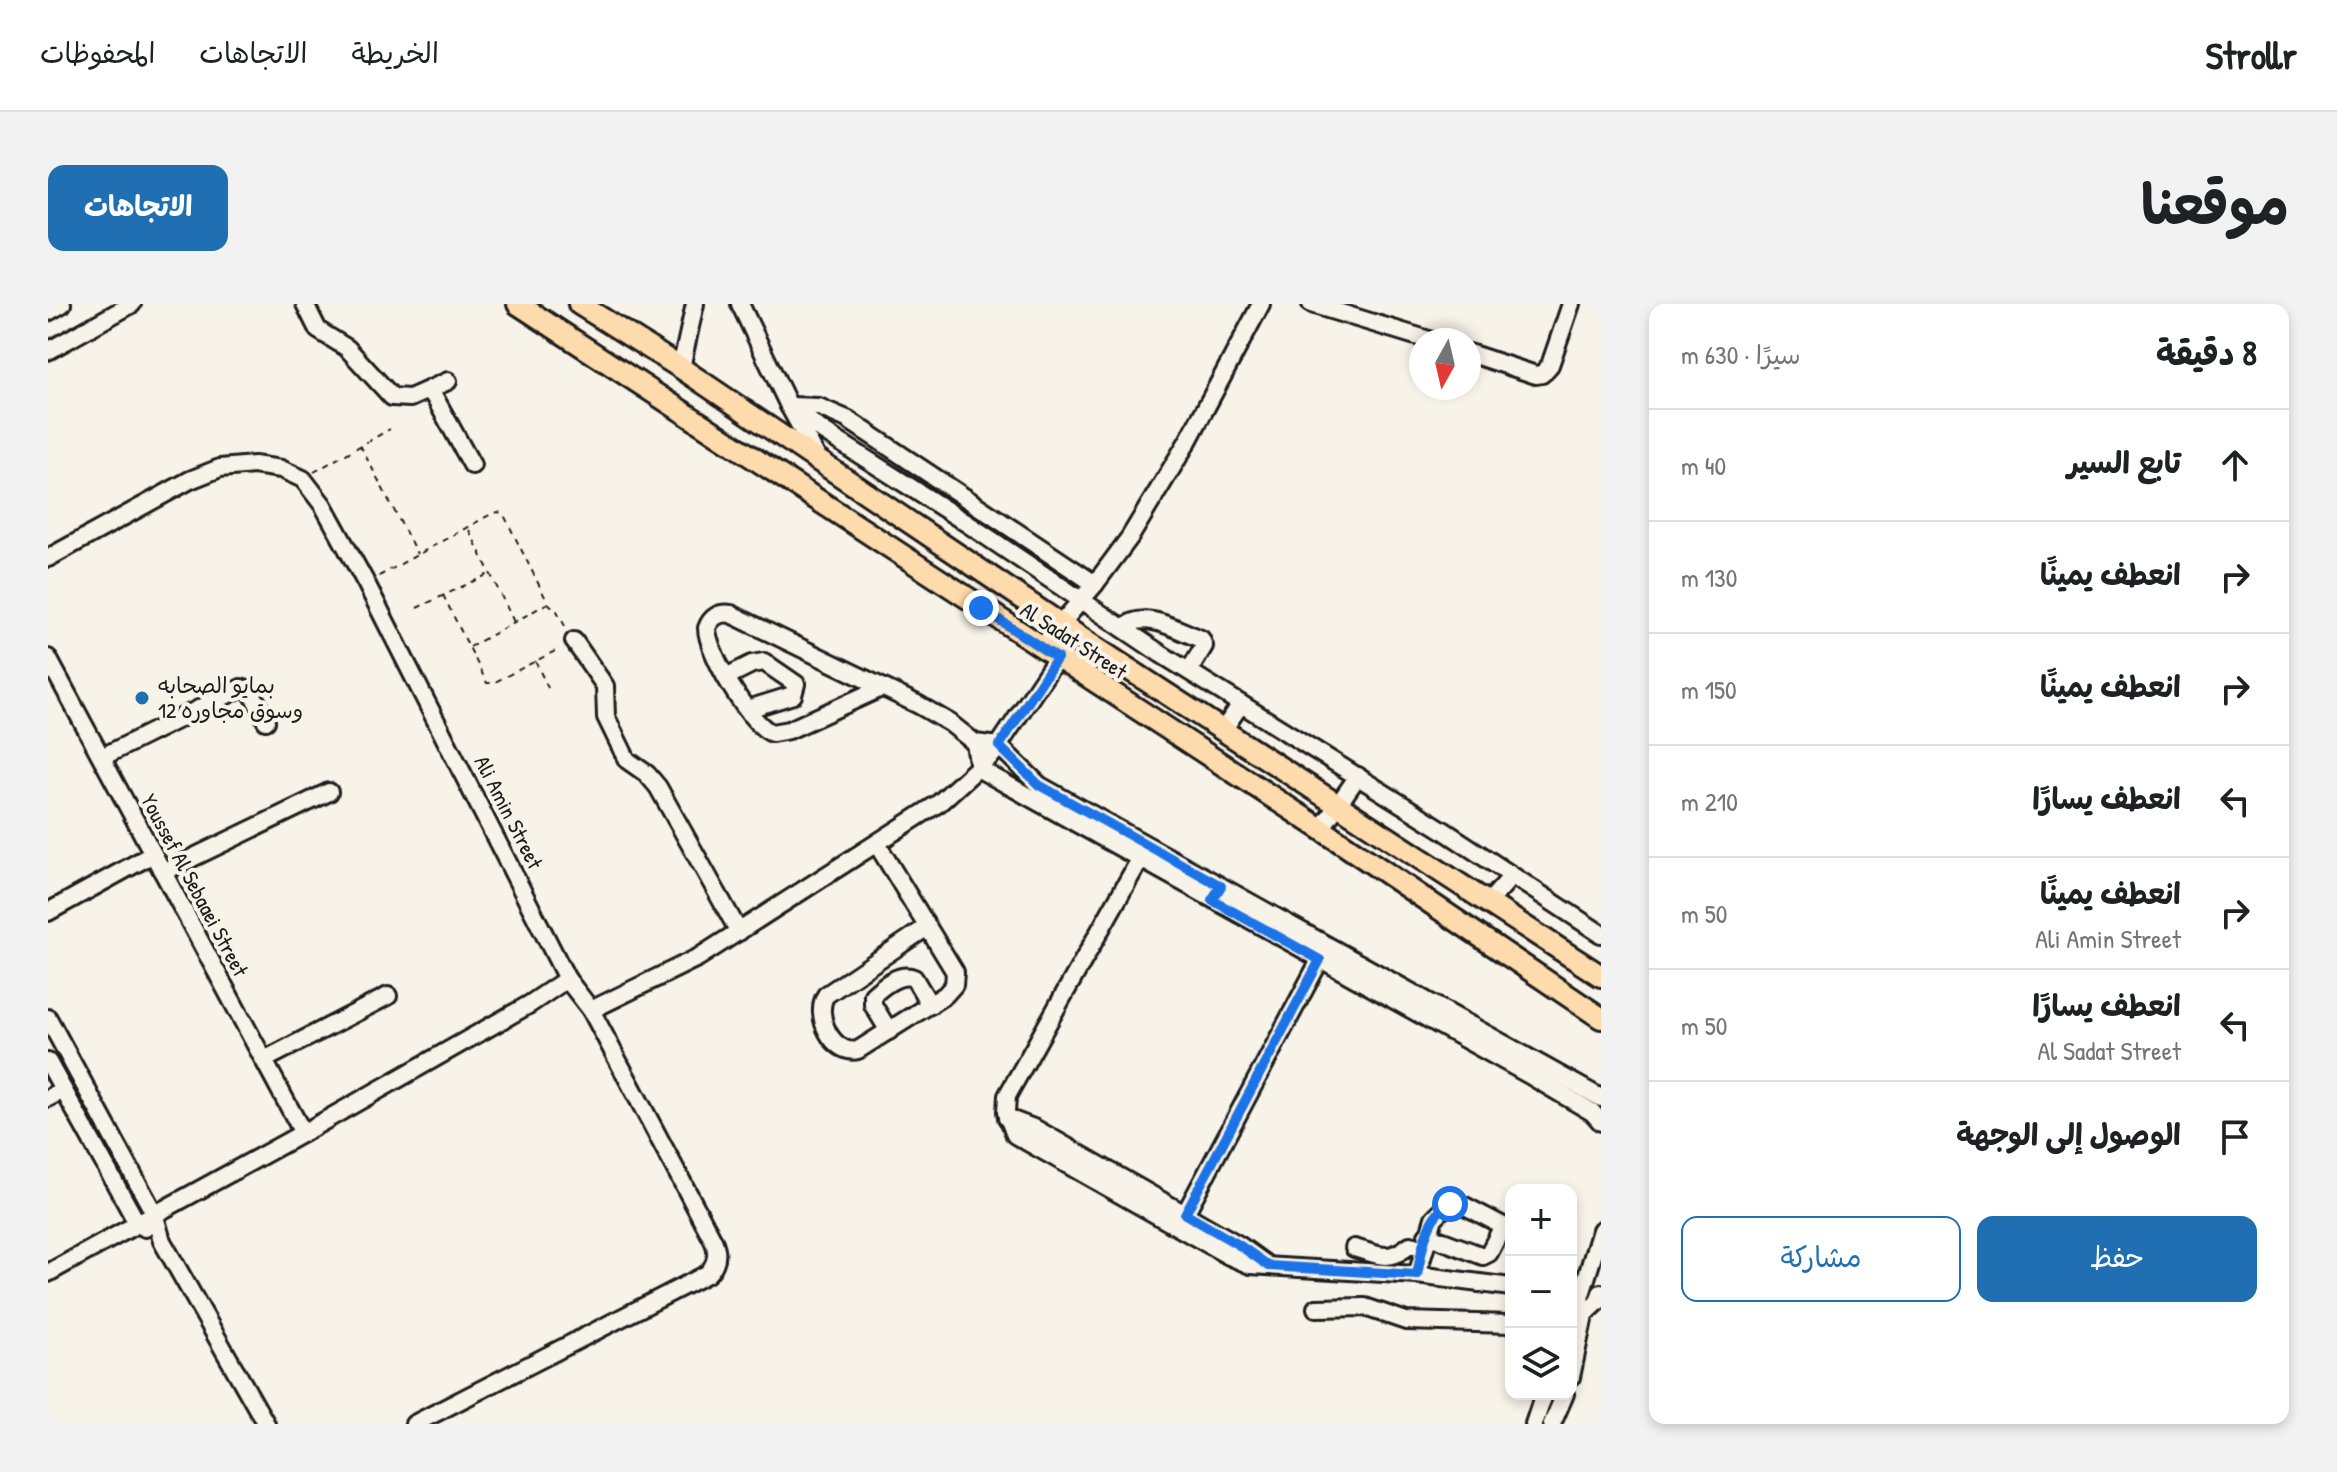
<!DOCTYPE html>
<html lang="ar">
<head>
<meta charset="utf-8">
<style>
  :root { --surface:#fff; --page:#f2f2f2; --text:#202124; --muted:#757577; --line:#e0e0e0; --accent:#1f6fb2 }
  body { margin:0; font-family:"Patrick Hand","Playpen Sans Arabic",sans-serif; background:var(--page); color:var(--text); direction:rtl }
  .controls { position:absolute; right:24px; bottom:24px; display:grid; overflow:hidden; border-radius:16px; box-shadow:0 4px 12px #0003 }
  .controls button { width:72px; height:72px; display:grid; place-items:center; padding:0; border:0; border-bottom:2px solid var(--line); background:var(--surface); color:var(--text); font:40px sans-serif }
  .compass { position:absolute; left:1361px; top:24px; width:72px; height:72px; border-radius:50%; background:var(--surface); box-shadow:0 4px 12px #0003; rotate:188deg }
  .stop { position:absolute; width:24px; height:24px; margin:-18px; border:6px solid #1a73e8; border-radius:50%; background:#fff }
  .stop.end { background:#1a73e8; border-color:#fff; box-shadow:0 2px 8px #0008 }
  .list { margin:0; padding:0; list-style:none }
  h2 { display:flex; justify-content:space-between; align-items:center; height:104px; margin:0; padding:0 32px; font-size:34px }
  h2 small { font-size:26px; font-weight:400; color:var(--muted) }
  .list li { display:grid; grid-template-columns:52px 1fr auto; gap:24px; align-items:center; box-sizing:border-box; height:112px; padding:0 32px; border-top:2px solid var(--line) }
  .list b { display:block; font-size:30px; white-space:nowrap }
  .list p { margin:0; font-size:26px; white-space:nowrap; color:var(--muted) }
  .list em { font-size:26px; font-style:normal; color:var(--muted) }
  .actions { display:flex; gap:16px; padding:24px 32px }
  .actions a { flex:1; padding:18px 0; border:2px solid var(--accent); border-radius:16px; text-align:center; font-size:28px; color:var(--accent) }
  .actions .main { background:var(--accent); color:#fff }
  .icon { flex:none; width:44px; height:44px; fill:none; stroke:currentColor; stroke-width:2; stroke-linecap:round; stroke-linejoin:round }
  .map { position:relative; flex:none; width:1553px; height:1120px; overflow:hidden; direction:ltr; border-radius:16px }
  header { display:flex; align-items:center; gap:48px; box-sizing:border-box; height:112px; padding:0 40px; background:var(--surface); border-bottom:2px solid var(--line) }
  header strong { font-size:38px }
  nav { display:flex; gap:44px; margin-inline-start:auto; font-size:28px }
  .intro { display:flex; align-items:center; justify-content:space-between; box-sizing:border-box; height:192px; padding:0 48px }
  h1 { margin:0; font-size:56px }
  .button { padding:20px 36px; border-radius:16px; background:var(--accent); color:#fff; font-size:28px; font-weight:700 }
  main { display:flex; gap:48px; padding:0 48px }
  aside { flex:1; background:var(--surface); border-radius:16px; box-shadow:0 4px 12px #0003 }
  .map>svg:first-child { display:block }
</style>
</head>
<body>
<header>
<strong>Strollr</strong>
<nav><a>الخريطة</a><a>الاتجاهات</a><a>المحفوظات</a></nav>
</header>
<div class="intro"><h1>موقعنا</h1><a class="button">الاتجاهات</a></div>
<main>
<aside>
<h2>8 دقيقة<small>سيرًا · 630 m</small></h2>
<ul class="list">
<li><svg class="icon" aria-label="ahead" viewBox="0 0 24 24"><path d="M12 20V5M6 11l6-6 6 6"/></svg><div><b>تابع السير</b></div><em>40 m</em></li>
<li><svg class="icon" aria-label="right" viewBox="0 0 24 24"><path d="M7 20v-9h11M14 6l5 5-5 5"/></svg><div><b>انعطف يمينًا</b></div><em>130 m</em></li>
<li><svg class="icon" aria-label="right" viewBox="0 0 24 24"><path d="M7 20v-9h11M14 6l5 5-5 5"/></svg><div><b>انعطف يمينًا</b></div><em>150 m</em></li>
<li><svg class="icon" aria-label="left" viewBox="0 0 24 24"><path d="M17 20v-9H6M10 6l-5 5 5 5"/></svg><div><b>انعطف يسارًا</b></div><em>210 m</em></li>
<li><svg class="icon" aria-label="right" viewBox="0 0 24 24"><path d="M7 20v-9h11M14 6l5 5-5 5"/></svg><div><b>انعطف يمينًا</b><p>Ali Amin Street</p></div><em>50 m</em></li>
<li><svg class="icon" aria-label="left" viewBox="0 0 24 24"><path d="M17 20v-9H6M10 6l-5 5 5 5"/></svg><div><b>انعطف يسارًا</b><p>Al Sadat Street</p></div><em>50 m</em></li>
<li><svg class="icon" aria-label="arrive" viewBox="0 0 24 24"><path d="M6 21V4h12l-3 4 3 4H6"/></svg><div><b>الوصول إلى الوجهة</b></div></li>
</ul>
<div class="actions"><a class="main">حفظ</a><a>مشاركة</a></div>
</aside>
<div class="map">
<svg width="1553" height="1120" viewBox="0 0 1553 1120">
  <rect width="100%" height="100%" fill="#f7f3e8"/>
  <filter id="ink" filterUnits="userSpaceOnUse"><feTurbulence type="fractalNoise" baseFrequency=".0125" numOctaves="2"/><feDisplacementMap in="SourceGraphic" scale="16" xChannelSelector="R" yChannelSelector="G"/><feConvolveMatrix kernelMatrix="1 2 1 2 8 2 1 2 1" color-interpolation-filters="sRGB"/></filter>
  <g filter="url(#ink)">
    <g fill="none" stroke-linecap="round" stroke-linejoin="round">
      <defs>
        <g id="minor">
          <polyline points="257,0 270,26 299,44 344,93 362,94 400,77"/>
          <polyline points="692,0 741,102 770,155"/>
          <polyline points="1263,0 1381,36"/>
          <polyline points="0,8 14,0"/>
          <polyline points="0,47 84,0"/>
          <polyline points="1421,49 1488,71 1494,70 1502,61 1523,0"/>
          <polyline points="633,64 647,0"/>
          <polyline points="382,85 424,161"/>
          <polyline points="741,102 776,128 920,220 1113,350 1395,526 1553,630"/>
          <polyline points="741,102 771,103 799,115 1047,280"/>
          <polyline points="0,254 142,176 172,164 206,161 233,165 255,175 275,201 318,279 519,675 482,700 255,829 0,969"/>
          <path d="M 1075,324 C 1097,305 1129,326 1153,335 L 1156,342 L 1141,367"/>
          <polyline points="526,337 557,382 558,413 579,456 599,470 610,483 691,628"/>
          <polyline points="993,343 1047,280 1082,233 1140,137 1213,0"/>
          <polyline points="0,354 255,829"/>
          <polyline points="678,373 704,360 716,358 748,380 745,391 700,405"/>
          <path d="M 833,384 L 741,426 L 724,429 C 702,421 659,348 659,324 C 663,313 671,308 683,310 L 871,401 L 902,419 L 927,439 L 951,442 L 991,481 L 1553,794"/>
          <polyline points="1175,426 1193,400"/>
          <polyline points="927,439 931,465 1483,772 1544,808 1553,818"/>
          <polyline points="54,453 193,384 203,387 218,417"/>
          <polyline points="1273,525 1310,472"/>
          <path d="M 829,540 L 907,668 L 906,681 L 897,691 L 810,746 C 785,752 765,711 778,691 L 879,623"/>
          <polyline points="1091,557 959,792 958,808 967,831 1181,952 1202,961 1369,971 1463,983"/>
          <polyline points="115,568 281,488"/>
          <polyline points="1440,599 1463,573"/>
          <polyline points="0,608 105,550"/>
          <polyline points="543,706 651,653 891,499 945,450 1009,354"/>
          <polyline points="0,714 94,887 106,909 114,937 218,1120"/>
          <path d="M 841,727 L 825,701 L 825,691 C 836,681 852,668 866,674 L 882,701"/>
          <polyline points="216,756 340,692"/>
          <polyline points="0,758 89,919 97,924"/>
          <polyline points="0,794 15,786"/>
          <polyline points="959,814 988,825 1191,941 1216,959"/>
          <polyline points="1137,910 1272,656"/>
          <polyline points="1379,931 1435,952 1441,949 1455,922"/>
          <path d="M 1306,944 C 1333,951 1339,959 1362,941 L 1375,944"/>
          <polyline points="1369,971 1386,914 1399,901 1417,902 1463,926"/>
          <polyline points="1268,1004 1317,1003 1358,1017 1463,1020"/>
          <polyline points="1536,1011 1550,998 1553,989"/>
          <polyline points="1523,1073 1536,1011 1532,994 1553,926"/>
          <path d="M 366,1120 L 659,970 C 669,960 671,949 665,936 L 543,706 L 519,675"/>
          <polyline points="1486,1120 1496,1090"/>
          <polyline points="1504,1120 1517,1090"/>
        </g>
        <g id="major">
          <polyline points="470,0 1273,525 1553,714"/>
          <polyline points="531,0 633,64 1042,340 1553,672"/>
        </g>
      </defs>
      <use href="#minor" stroke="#1c1c1c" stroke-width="22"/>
      <use href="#major" stroke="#1c1c1c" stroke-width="26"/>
      <g stroke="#1c1c1c" stroke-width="2" stroke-dasharray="6 6" stroke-linecap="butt">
        <polyline points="312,141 369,250"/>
        <polyline points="266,168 342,125"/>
        <polyline points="421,226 466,318"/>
        <polyline points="331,272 445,209 451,208 456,211 500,299 509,307 519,326"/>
        <polyline points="395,291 439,379 445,379 511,345"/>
        <polyline points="369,304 441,270"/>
        <polyline points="422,343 500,299"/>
        <polyline points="487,357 502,388"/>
      </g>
      <use href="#minor" stroke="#f7f3e8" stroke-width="16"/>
      <use href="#major" stroke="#fedbac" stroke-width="20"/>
    </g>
  </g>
  <g fill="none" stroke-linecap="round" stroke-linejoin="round" filter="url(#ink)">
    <path stroke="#1a73e8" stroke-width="10" d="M 933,304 L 1009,354 L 951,442 L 991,481 L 1173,582 L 1164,596 L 1272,656 L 1137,910 L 1191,941 L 1221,962 L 1369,971 C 1374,947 1378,910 1402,900"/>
  </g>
  <circle fill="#1f6fb2" stroke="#f7f3e8" stroke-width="3" cx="94" cy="394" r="8"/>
  <g text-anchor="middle" stroke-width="8" stroke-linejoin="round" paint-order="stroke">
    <g font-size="22" fill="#1c1c1c" stroke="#f7f3e8">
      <text transform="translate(1026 336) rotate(33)" y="8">Al Sadat Street</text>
      <text transform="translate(461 508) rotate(63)" y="8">Ali Amin Street</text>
      <text transform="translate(147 581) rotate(62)" y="8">Youssef Al Sebaaei Street</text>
    </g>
    <g font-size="22" fill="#1c1c1c" stroke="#f7f3e8" text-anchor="start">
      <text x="110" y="389">بمايو الصحابه<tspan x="110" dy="25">وسوق مجاوره 12</tspan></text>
    </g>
  </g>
</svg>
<div class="controls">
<button>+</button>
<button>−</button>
<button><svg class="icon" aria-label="layers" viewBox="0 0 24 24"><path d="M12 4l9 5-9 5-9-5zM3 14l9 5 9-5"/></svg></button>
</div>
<svg class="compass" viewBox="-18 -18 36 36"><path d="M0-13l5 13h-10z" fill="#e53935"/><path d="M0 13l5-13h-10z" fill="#757577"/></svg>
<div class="stop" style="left:1402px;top:900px"></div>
<div class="stop end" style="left:933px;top:304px"></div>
</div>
</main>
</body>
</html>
